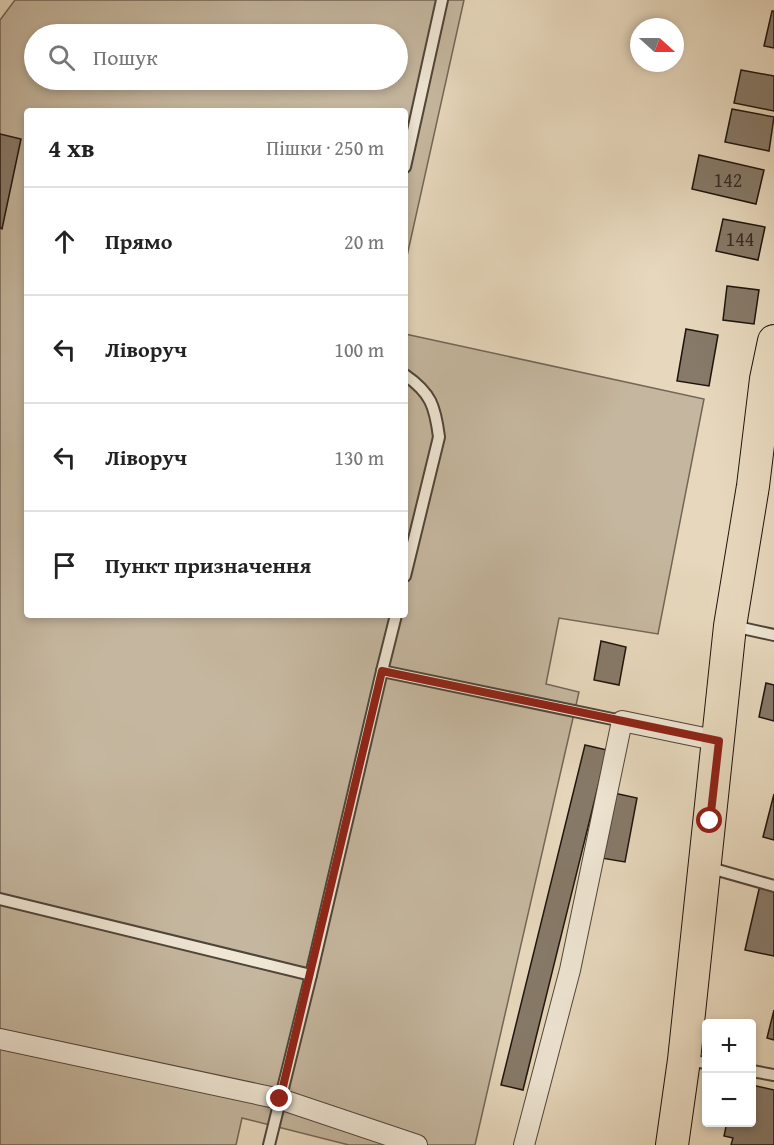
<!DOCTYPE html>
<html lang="uk">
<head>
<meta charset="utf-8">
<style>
  :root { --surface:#fff; --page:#f6f6f6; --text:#222; --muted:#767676; --line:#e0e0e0 }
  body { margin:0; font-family:"Gentium Book Plus",serif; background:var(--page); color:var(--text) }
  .controls { position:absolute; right:18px; bottom:18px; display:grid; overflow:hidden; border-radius:6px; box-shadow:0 3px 9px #0003 }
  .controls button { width:54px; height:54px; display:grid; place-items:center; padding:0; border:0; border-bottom:2px solid var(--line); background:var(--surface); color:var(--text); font:30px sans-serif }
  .compass { position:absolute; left:630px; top:18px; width:54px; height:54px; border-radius:50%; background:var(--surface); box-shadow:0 3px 9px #0003; rotate:111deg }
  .stop { position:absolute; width:18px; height:18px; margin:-14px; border:4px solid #8f2418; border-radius:50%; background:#fff }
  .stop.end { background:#8f2418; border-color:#fff; box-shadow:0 2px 6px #0008 }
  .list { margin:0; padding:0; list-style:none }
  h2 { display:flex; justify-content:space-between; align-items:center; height:78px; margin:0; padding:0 24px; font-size:26px }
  h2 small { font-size:20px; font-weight:400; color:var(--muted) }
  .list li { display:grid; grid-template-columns:39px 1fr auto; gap:18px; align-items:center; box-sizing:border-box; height:108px; padding:0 24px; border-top:2px solid var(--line) }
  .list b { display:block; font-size:22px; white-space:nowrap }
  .list em { font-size:20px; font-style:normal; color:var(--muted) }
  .icon { flex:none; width:33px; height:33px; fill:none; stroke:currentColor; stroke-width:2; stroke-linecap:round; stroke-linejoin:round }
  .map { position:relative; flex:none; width:774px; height:1145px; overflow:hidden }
  .search { position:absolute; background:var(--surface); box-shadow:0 3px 9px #0003; left:24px; top:24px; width:384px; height:66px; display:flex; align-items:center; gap:15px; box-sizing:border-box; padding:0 21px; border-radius:33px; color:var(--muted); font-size:22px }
  .panel { position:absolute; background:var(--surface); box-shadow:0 3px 9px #0003; left:24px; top:108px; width:384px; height:510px; border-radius:6px }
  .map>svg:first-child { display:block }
</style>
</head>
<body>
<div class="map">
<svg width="774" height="1145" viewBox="0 0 774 1145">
  <rect width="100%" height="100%" fill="#e7d8bd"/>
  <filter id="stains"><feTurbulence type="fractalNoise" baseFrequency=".00333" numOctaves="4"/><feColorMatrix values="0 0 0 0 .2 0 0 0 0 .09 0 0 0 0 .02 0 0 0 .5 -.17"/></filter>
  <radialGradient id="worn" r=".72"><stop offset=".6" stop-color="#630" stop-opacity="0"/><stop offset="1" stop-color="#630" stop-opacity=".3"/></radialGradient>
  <path fill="#c5b79f" stroke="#726656" stroke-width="1.5" fill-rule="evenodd" d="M 15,0 L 464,0 L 405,265 L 405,111 L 27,111 L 27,615 L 405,615 L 405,334 L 704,399 L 658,634 L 559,618 L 546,684 L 579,692 L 475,1145 L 349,1145 L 242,1118 L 236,1145 L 0,1145 L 0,20 ZM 34,34 L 398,34 L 398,80 L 34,80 Z"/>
  <g fill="#877a69" stroke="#1e140d" stroke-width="1.5">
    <polygon points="772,11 774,11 774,48 764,46"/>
    <polygon points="741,70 774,76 774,111 734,103"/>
    <polygon points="732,109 774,117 769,151 725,142"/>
    <polygon points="0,134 21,139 2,229 0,228"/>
    <polygon points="699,155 764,170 756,204 692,189"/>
    <polygon points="723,219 765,227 758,260 716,251"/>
    <polygon points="727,286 759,290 754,324 723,320"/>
    <polygon points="686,329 718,335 709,386 677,381"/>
    <polygon points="601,641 626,647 619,685 594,680"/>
    <polygon points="766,683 774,685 774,721 759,717"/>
    <polygon points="585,745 607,750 523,1090 501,1085"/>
    <polygon points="614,793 637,798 625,862 601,858"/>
    <polygon points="774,794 774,840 763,837"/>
    <polygon points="760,885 774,888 774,956 745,950"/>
    <polygon points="774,1010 774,1040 767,1038"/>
    <polygon points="752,1085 774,1090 774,1145 731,1145 733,1138 724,1136 727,1122 752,1122"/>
  </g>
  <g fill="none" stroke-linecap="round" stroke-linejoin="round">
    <defs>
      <g id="service">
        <polyline points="405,167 442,0"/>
        <path d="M 405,375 C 431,393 435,406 439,437 L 405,576"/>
        <polyline points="733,626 774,635"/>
        <polyline points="382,671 396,615"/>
        <polyline points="707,867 774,886"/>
        <polyline points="0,899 311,975"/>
        <polyline points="686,1060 706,1063"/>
        <polyline points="752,1071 774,1075"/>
        <polyline points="269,1145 311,975 382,671 622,721"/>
      </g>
      <g id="minor">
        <polyline points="0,1039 280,1099 417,1145"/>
        <polyline points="524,1145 570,970 622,721 719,741"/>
      </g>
      <polyline id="primary" points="672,1145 684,1060 730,626 753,486 766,379 774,341"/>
    </defs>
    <use href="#service" stroke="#504539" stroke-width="14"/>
    <use href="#minor" stroke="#504539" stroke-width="22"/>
    <use href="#primary" stroke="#1e140d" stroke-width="34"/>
    <use href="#service" stroke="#efe6d4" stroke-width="10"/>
    <use href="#minor" stroke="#efe6d4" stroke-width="20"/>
    <use href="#primary" stroke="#e7d8bd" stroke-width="32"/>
  </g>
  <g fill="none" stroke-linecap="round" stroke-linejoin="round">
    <polyline stroke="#8f2418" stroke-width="8" points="280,1099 382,671 719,741 710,821"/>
  </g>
  <g text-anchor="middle" stroke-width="4.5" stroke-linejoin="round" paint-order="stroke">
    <g font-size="20" fill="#382e24">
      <text x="728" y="187">142</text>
      <text x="740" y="246">144</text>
    </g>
  </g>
  <rect width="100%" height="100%" filter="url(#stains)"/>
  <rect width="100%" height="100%" fill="url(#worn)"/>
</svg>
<div class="controls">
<button>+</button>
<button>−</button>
</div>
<svg class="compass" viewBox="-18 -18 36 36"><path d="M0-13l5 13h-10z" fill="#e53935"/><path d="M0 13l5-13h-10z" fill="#767676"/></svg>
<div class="stop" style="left:710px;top:821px"></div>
<div class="stop end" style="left:280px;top:1099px"></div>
<div class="search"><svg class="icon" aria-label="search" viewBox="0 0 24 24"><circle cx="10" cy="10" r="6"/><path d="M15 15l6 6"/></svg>Пошук</div>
<section class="panel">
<h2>4 хв<small>Пішки · 250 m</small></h2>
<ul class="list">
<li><svg class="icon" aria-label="ahead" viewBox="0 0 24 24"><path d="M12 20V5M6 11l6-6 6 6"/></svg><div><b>Прямо</b></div><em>20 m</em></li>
<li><svg class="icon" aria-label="left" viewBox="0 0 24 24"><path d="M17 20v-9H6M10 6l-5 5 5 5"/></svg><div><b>Ліворуч</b></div><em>100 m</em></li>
<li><svg class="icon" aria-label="left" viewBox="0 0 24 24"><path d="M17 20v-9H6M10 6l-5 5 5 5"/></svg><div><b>Ліворуч</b></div><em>130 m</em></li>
<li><svg class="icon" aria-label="arrive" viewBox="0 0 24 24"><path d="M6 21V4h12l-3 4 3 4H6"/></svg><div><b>Пункт призначення</b></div></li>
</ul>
</section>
</div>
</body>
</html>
